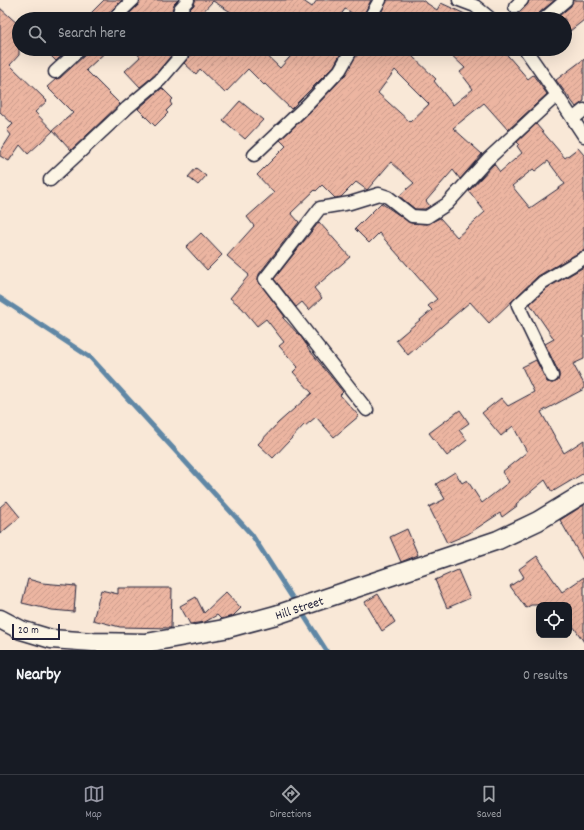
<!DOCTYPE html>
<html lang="en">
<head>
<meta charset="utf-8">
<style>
  :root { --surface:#171b24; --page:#242831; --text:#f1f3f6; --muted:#9ea1a6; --line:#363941; --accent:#9495a2 }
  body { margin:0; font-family:Dekko,sans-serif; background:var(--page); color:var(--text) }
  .controls { position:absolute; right:12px; bottom:12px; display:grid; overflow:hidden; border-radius:8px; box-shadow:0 4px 16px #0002 }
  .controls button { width:36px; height:36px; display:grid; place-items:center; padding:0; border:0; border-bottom:1px solid var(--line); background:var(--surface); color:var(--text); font:20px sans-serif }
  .scale { position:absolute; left:12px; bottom:10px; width:48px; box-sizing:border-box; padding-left:4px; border:2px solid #22223b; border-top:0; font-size:11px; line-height:14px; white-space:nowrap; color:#22223b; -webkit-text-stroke:3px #fcf5e5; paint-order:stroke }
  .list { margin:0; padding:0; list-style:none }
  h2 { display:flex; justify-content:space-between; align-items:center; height:52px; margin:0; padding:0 16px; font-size:17px }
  h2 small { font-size:13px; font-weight:400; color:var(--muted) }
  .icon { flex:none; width:22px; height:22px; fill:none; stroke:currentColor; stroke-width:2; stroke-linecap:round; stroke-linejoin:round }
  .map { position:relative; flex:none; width:584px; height:650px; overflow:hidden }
  .search { position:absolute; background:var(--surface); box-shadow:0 4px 16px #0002; left:12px; right:12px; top:12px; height:44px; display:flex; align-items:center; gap:10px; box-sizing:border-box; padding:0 14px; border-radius:22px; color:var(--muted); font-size:15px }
  .sheet { height:124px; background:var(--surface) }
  nav { display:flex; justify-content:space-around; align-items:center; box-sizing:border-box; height:56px; border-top:1px solid var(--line); background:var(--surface); font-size:11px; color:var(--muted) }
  nav a { display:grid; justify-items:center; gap:2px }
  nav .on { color:var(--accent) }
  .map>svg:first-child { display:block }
</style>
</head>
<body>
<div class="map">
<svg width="584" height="650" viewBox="0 0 584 650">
  <defs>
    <pattern id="building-hatch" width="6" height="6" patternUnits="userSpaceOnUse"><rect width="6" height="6" fill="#ecb5a1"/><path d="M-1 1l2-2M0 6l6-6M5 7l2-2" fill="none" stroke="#ca9b8c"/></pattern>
  </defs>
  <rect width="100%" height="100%" fill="#f9e8d7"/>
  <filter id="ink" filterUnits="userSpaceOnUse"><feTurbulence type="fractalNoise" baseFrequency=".025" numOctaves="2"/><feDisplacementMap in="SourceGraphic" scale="8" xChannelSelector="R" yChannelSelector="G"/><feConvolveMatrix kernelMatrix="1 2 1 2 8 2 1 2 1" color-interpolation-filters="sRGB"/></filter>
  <g filter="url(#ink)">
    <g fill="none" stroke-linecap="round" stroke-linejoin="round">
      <polyline stroke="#6087a5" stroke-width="5" points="0,298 91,358 252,535 326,650"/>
    </g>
    <g fill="url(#building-hatch)" stroke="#22223b" fill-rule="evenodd">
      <polygon points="104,0 122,0 108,14 106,19 85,19"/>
      <polygon points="140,0 178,0 174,4 171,14 168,19 124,19 138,5"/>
      <polygon points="195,0 302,0 312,7 317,0 371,0 362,19 345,9 338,19 242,19 213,1 197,18 189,10 194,5"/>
      <polygon points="387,0 422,0 437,10 441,3 476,19 378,19"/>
      <polygon points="529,0 555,0 539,13 537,19 523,19 517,14 527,5"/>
      <polygon points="573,0 584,0 584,20 565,35 565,19 555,19 571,6"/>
      <polygon points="0,8 19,25 19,55 10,65 47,101 35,112 53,131 28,154 20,145 9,161 0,156 0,152 11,135 7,130 13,124 0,112"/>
      <polygon points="44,49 69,49 56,61"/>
      <polygon points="87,49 109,49 86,70 120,104 71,150 53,130 73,113 47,87 56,79 60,78 85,55"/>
      <polygon points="134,49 174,49 174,52 155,75 140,87 125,71 140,57"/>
      <polygon points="191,49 260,49 280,68 297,49 343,49 334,66 291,109 265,84 264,85 248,69 225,93 200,69 196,74 184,63 191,54"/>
      <path d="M 359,49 L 415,49 L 411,55 L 436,79 L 434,81 L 453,105 L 473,89 L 460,72 L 465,68 L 445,49 L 502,49 L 528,79 L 533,75 L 547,94 L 508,130 L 484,103 L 453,128 L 482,154 L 460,179 L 453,170 L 426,201 L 430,206 L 425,209 L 415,209 L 399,196 L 414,183 L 391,162 L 367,190 L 356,182 L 341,197 L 335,198 L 322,185 L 316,191 L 315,190 L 291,213 L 299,222 L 259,274 L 258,281 L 285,317 L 283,318 L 301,337 L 308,347 L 307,347 L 343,392 L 340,395 L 359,416 L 334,437 L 316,417 L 305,426 L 304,425 L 273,458 L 258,444 L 278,423 L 312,393 L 293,372 L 298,367 L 279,346 L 284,342 L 266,319 L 257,326 L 242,308 L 230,298 L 249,275 L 227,256 L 254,226 L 247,217 L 274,193 L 257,175 L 286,146 L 280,140 L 313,109 L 345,75 ZM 395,70 L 429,104 L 410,122 L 378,93 Z"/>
      <polygon points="584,59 584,101 576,107 556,80"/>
      <polygon points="162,88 173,99 170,102 172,105 166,111 168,113 155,126 138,109"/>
      <polygon points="240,101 263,120 245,139 223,120"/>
      <path d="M 536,124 L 565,158 L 578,148 L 584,155 L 584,251 L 580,252 L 538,276 L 489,323 L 470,302 L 408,355 L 396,340 L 432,310 L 428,306 L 437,299 L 379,233 L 369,243 L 355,229 L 381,203 L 411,223 L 427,224 L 440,218 L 457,237 L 485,212 L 469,191 L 493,165 L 494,164 L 500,172 L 522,153 L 517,146 L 519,144 L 517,142 ZM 548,161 L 565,184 L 530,208 L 512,186 L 533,169 L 535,171 Z"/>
      <polygon points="196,168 206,176 198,185 188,177"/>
      <polygon points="319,222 350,257 314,288 322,298 309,310 302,302 296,307 274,279"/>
      <polygon points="201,233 222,255 207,270 186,247"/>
      <polygon points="584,267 584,359 573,364 584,384 584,389 541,412 564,453 584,440 584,473 552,492 545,480 516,504 517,506 502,517 500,513 468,534 447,543 429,507 445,499 436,484 455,472 462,483 467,480 482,503 509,482 502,472 527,452 513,426 501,436 482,413 501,398 508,406 534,392 522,367 536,360 547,382 552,383 558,381 559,377 559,373 545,344 554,339 530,304 547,288"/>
      <polygon points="460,410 469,423 459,430 467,440 447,456 429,433"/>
      <polygon points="7,501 20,517 0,534 0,507"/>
      <polygon points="584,505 584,562 560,520"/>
      <polygon points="407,529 418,555 401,562 390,537"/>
      <polygon points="537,556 562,592 584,577 584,642 569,620 569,605 531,605 526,608 510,586 524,577 519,569"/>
      <polygon points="458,570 470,598 447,608 435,580"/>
      <polygon points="28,579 42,583 76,586 74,612 52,610 22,603"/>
      <polygon points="118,588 172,588 171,628 120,627 93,620 101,590 118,594"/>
      <polygon points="226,592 241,608 233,616 221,619 217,615 205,622 190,624 180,606 196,597 204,613"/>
      <polygon points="378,594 395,622 382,631 365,602"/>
    </g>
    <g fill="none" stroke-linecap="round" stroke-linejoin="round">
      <defs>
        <g id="minor">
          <polyline points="459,0 475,6 491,19"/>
          <polyline points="515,7 522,0"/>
          <polyline points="113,19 133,0"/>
          <polyline points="178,19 180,9 188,0"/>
          <polyline points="369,19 380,0"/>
          <polyline points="544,19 566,0"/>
          <polyline points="525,49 557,95 584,136"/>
          <polyline points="55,72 80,49"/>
          <polyline points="573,119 584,110"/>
          <polyline points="254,155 308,104 340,70 352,49"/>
          <polyline points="50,180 127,108 160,80 184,52 181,49"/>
          <polyline points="552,376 518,305 543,282 584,258"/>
          <polyline points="367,410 265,279 320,208 350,203 379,194 388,197 412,216 427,217 447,204 488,159 557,95"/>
        </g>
        <polyline id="secondary" points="0,619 21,630 51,639 93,642 146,643 224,629 276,615 498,540 538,521 584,493"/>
      </defs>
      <use href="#minor" stroke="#22223b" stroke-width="15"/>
      <use href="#secondary" stroke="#22223b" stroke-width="21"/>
      <use href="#minor" stroke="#fcf5e5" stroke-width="12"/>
      <use href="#secondary" stroke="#fcf5e5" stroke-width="18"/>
    </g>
  </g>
  <g text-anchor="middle" stroke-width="3" stroke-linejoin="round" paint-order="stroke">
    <g font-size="13" fill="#22223b" stroke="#fcf5e5">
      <text transform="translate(299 607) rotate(-18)" y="5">Hill Street</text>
    </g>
  </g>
</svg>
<div class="controls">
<button><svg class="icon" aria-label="locate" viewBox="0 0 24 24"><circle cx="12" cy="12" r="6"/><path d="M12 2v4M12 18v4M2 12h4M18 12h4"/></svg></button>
</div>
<div class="scale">20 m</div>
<div class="search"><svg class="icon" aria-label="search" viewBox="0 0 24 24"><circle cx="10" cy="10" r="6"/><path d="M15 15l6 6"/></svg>Search here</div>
</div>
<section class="sheet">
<h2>Nearby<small>0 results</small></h2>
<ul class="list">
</ul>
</section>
<nav>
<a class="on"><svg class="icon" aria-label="map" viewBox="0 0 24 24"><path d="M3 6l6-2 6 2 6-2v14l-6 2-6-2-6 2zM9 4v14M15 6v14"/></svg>Map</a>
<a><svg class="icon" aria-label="directions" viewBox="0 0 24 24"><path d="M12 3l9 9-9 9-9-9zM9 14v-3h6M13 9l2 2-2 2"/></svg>Directions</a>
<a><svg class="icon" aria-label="saved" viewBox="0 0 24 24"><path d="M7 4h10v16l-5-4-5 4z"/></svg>Saved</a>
</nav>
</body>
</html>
